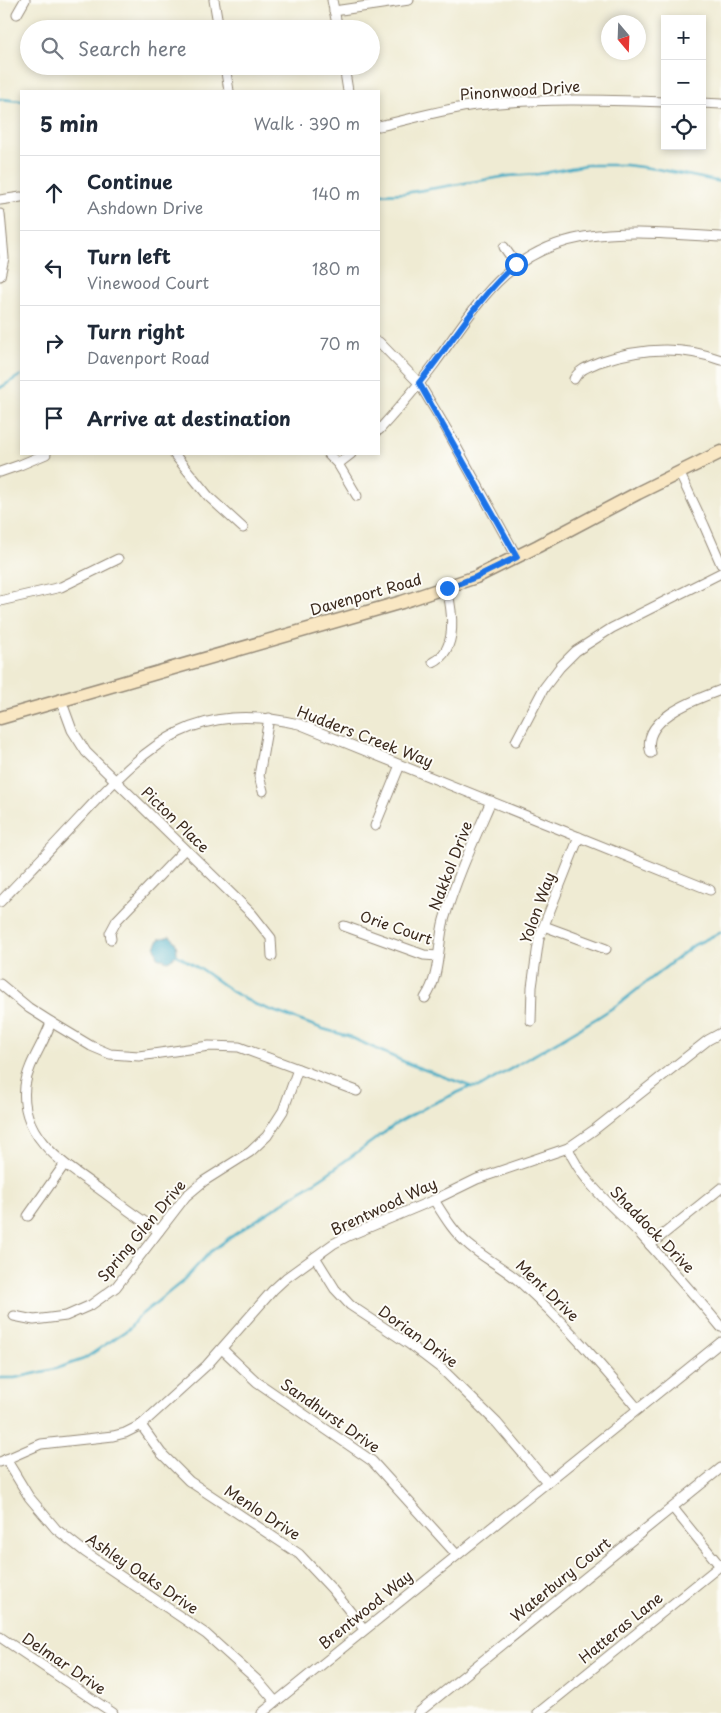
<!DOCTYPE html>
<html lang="en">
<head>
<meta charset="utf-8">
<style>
  :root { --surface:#fff; --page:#f2f2f3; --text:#1f2937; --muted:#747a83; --line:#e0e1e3 }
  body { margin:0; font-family:"Playpen Sans",sans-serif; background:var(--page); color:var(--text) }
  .controls { position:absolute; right:15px; top:15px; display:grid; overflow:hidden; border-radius:0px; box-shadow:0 2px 8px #0003 }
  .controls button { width:45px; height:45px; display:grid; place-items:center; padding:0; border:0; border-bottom:1px solid var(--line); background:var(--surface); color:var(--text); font:25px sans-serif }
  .compass { position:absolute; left:601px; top:15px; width:45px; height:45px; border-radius:50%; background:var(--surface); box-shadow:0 2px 8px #0003; rotate:161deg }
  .stop { position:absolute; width:15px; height:15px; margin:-11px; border:4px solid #1a73e8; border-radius:50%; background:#fff }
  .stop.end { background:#1a73e8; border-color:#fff; box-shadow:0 1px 5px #0008 }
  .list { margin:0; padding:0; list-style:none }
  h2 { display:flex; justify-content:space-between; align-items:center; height:65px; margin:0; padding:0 20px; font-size:21px }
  h2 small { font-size:16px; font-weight:400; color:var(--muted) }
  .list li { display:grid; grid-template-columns:32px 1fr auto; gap:15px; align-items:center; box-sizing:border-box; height:75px; padding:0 20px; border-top:1px solid var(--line) }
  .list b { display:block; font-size:19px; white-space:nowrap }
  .list p { margin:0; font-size:16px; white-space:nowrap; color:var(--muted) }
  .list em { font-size:16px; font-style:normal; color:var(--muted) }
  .icon { flex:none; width:28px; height:28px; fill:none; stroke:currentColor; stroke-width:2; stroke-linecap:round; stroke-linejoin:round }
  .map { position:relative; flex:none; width:721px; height:1713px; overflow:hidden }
  .search { position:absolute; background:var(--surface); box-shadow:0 2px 8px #0003; left:20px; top:20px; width:360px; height:55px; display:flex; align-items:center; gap:12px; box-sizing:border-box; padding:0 18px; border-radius:28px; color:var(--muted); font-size:19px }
  .panel { position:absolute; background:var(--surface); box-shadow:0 2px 8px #0003; left:20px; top:90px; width:360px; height:365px; border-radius:0px }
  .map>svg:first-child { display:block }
</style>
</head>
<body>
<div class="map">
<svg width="721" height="1713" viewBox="0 0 721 1713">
  <rect width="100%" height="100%" fill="#fdfcf7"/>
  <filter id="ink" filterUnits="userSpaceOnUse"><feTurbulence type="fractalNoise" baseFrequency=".02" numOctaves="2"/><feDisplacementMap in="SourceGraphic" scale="10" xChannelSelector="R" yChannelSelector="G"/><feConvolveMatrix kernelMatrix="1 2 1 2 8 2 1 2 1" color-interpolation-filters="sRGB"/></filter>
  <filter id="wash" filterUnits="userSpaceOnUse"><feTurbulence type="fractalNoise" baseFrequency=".0096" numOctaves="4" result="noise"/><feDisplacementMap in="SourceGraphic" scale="20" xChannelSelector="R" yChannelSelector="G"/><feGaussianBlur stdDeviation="1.12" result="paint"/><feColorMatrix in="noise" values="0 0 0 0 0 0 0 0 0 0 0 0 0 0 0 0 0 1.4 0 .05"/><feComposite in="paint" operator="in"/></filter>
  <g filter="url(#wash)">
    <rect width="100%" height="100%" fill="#efebd3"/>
    <path fill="#44abc4" stroke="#406a71" d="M 170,936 C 177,941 177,948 177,955 L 168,961 L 158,958 L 155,947 L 159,939 Z"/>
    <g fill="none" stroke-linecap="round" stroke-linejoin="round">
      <g stroke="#44abc4" stroke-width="2.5">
        <polyline points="0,99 21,101"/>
        <polyline points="379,194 405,193 508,176 539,174 586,165 626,165 657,169 721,182"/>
        <polyline points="0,388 21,375"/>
        <polyline points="177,955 205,972 233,992 254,1004 323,1029 348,1036 409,1064 472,1087 480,1087 597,1018 620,1003 694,945 721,932"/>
        <polyline points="0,1378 15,1378 55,1369 84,1359 130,1328 137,1318 183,1281 209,1253 229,1238 327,1174 396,1124 430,1105 470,1087"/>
      </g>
    </g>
  </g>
  <g filter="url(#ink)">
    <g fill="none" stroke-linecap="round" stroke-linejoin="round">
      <defs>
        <g id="street">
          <polyline points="214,0 219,29"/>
          <polyline points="332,0 338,29"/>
          <polyline points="334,11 409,0"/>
          <polyline points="17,14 25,0"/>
          <polyline points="225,66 229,91"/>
          <polyline points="344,66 348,91"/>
          <polyline points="702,103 721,104"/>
          <path d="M 379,126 C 411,119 444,109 476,105 C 539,98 602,100 665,102"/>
          <polyline points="0,200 21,197"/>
          <polyline points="0,214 4,258 0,276"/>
          <polyline points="504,247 516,264"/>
          <polyline points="379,342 419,383 447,430 517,557"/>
          <path d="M 574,379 C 579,369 590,366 599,362 C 639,348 681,345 721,360"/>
          <path d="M 379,430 C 399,408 418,386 435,363 C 478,304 506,251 584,237 C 629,229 676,235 721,237"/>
          <polyline points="174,454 209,497 243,528"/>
          <polyline points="328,454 338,464 357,496"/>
          <polyline points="338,464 351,454"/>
          <polyline points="0,472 20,465 46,454"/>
          <polyline points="679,472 704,525 721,564"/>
          <polyline points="0,601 61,587 118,559"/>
          <path d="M 433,662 C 459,650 452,610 447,588"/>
          <polyline points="61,700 72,730 86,752 252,914 271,938 272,956"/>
          <polyline points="516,741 544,688 560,667 576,651 612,628 721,573"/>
          <path d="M 651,753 C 639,719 697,699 721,690"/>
          <polyline points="263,791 259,776 269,718"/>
          <polyline points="375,826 400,765"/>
          <path d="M 0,902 C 29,872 57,842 86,811 C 153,740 196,701 299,724 L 710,890"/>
          <polyline points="344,926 424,955 438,956"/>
          <polyline points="544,926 606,949"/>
          <polyline points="111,939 110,933 117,920 185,849"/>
          <polyline points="0,984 29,1008 51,1022 91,1046 110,1054 139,1056 209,1046 239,1047 357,1091"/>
          <path d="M 425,998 C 441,975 437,946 444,920 C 456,879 474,840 491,801"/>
          <polyline points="531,1021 532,987 539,938 579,837"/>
          <path d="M 51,1022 C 44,1044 28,1063 25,1086 C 19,1138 66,1165 102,1191 C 121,1205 139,1219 159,1231"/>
          <path d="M 568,1148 C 583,1184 614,1207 641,1235 C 668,1265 695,1295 721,1327"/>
          <path d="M 434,1200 C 444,1216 454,1233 469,1245 C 485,1259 505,1268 521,1283 C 563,1321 601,1365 638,1409"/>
          <polyline points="28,1216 64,1165"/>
          <polyline points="650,1245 721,1188"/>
          <polyline points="315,1257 335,1289 350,1305 409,1344 443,1370 497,1423 547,1482"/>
          <polyline points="14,1316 34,1320 66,1316 91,1305 116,1287 186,1196 204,1181 250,1152 267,1136 283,1111 298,1069"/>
          <polyline points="222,1349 257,1382 372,1461 457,1555"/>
          <polyline points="141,1425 161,1453 189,1481 299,1554 332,1589 364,1629"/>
          <polyline points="6,1459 29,1497 56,1529 85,1552 206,1634 257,1680 275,1701"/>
          <polyline points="0,1462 41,1444 113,1436 125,1433 141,1425 207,1365 273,1290 286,1278 333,1244 348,1236 434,1200 477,1179 568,1148 594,1130 708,1040 721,1033"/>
          <polyline points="673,1508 720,1566"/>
          <polyline points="0,1637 113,1713"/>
          <polyline points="262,1713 721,1342"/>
          <polyline points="418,1713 721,1468"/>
          <polyline points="538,1713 721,1565"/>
        </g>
        <polyline id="secondary" points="0,718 402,602 476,577 538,546 638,493 721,452"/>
      </defs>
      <use href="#street" stroke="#958a78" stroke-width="11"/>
      <use href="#secondary" stroke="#958a78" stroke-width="15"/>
      <use href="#street" stroke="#fff" stroke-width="9"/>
      <use href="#secondary" stroke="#f9e7c3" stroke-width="12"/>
    </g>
  </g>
  <g fill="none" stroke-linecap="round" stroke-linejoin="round" filter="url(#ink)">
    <path stroke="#1a73e8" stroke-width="6" d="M 447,588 L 476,577 L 517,557 L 419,383 C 452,343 477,298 516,264"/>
  </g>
  <g text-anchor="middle" stroke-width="4" stroke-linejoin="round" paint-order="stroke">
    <g font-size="15" fill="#3b2a1e" stroke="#fdfcf7">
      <text transform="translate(520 91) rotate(-4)" y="5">Pinonwood Drive</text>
      <text transform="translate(366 595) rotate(-16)" y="5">Davenport Road</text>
      <text transform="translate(365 737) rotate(21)" y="5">Hudders Creek Way</text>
      <text transform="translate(175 820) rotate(44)" y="5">Picton Place</text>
      <text transform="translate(451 866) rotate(-69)" y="5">Nakkol Drive</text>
      <text transform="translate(538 908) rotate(-70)" y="5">Yolon Way</text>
      <text transform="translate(396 928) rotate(19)" y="5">Orie Court</text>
      <text transform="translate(384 1207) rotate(-25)" y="5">Brentwood Way</text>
      <text transform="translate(652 1230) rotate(46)" y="5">Shaddock Drive</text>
      <text transform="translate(142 1231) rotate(-50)" y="5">Spring Glen Drive</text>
      <text transform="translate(547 1291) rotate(44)" y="5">Ment Drive</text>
      <text transform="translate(418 1337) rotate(36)" y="5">Dorian Drive</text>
      <text transform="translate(330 1416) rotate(35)" y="5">Sandhurst Drive</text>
      <text transform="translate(262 1513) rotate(33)" y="5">Menlo Drive</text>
      <text transform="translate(142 1574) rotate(34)" y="5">Ashley Oaks Drive</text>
      <text transform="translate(561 1580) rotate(-39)" y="5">Waterbury Court</text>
      <text transform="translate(366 1610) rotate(-39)" y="5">Brentwood Way</text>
      <text transform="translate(621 1628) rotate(-39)" y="5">Hatteras Lane</text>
      <text transform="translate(64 1664) rotate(34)" y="5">Delmar Drive</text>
    </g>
  </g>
</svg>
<div class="controls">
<button>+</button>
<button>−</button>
<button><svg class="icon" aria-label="locate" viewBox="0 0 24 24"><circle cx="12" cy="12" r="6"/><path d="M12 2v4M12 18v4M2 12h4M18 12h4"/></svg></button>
</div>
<svg class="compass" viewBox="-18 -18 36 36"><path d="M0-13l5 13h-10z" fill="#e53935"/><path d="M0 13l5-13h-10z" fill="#747a83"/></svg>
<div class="stop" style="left:516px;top:264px"></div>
<div class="stop end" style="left:447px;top:588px"></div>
<div class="search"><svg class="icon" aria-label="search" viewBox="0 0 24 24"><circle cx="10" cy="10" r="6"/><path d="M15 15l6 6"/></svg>Search here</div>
<section class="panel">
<h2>5 min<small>Walk · 390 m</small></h2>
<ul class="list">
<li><svg class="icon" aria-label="ahead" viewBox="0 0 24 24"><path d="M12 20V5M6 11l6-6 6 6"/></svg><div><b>Continue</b><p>Ashdown Drive</p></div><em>140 m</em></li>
<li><svg class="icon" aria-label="left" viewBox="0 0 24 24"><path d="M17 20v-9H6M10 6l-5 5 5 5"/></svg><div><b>Turn left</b><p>Vinewood Court</p></div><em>180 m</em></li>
<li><svg class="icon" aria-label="right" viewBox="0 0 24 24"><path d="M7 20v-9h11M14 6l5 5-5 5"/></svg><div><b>Turn right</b><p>Davenport Road</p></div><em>70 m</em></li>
<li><svg class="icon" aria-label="arrive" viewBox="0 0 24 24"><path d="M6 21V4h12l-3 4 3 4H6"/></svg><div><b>Arrive at destination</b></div></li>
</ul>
</section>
</div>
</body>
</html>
